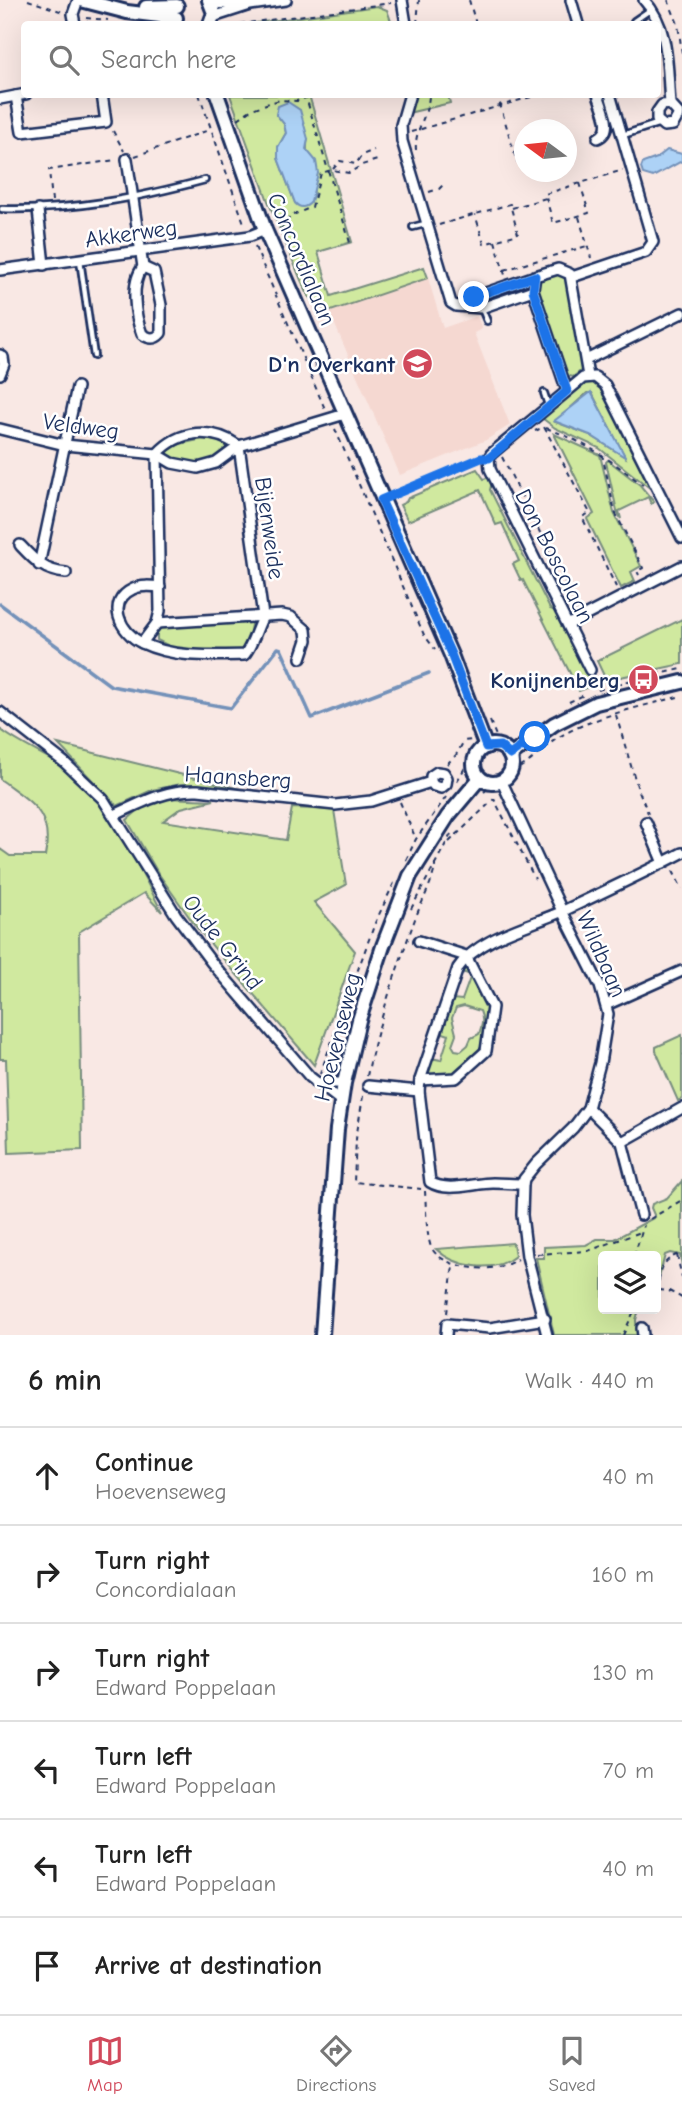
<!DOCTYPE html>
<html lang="en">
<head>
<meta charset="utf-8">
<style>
  :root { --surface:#fff; --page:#f2f2f2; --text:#222; --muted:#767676; --line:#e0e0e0; --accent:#d1495b }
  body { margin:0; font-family:"Comic Neue",sans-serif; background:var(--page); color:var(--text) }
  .controls { position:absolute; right:21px; bottom:21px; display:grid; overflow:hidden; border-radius:7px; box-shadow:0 7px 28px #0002 }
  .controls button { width:63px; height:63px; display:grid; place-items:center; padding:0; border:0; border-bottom:2px solid var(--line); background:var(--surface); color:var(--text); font:35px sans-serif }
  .compass { position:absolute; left:514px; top:119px; width:63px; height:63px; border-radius:50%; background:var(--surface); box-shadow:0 7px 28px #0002; rotate:285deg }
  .stop { position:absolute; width:21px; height:21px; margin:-16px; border:5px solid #1a73e8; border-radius:50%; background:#fff }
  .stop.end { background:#1a73e8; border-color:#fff; box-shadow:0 2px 7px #0008 }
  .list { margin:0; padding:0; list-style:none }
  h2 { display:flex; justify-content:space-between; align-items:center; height:91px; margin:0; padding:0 28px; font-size:30px }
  h2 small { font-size:23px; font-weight:400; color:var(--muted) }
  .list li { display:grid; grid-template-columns:46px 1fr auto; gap:21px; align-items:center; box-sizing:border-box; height:98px; padding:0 28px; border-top:2px solid var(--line) }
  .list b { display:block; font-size:26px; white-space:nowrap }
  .list p { margin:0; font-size:23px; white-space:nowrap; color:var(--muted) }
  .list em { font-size:23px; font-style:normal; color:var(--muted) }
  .icon { flex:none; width:38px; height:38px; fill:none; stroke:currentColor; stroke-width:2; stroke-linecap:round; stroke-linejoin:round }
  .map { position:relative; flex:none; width:682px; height:1335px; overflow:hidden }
  .search { position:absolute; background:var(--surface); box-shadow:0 7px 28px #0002; left:21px; right:21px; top:21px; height:77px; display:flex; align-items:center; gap:18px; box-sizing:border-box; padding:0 24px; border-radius:7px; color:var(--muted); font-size:26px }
  .sheet { height:679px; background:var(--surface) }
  nav { display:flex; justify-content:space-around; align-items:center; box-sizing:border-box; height:98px; border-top:2px solid var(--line); background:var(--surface); font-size:19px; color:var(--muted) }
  nav a { display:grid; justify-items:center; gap:4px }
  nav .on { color:var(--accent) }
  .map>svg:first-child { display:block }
</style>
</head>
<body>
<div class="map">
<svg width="682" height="1335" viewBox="0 0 682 1335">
  <rect width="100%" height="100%" fill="#f9e8e4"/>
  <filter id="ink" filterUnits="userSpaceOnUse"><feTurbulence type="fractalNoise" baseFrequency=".0143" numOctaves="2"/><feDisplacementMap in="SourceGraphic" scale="14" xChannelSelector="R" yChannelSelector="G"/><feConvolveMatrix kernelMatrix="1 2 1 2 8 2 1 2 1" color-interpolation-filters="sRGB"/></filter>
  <g filter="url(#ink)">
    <polygon fill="#f5d8d1" points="428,278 443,328 477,316 482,329 474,333 510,425 486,440 400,475 329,311"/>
    <g fill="#d0e99f" stroke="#768c7e" stroke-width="2" fill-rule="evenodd">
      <polygon points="377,6 387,10 392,24 249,24"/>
      <path d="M 230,95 L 309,95 L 352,242 L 318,252 L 331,296 L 424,267 L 428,278 L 328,312 L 309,297 L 301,280 L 268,201 ZM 276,114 L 308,139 C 303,157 317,174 313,196 L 295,203 L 278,158 L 278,147 L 286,133 L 284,124 Z"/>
      <polygon points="414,95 448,95 450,103 408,113"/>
      <polygon points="555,274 560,274 568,281 583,369 573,377 566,375 537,291 539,281"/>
      <path d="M 593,382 L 600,386 L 651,489 L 599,448 L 555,428 L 542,418 L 586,383 ZM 587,393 L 592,393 L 625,457 L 590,435 L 555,422 Z"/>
      <polygon points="554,434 600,455 614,513 641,566 631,572 635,581 621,588 587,519 594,514"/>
      <path d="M 203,439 L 224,442 L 227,449 C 207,470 184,463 160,455 L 180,444 Z"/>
      <polygon points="608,460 640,485 654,502 651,504 648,497 619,511 621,519 617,511 606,462"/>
      <polygon points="477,469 484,479 489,477 492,482 490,490 550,609 557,611 594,685 579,691 523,580 521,581 513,564 519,561 502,523 496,525 480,490 408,521 400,505 406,502 408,498"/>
      <polygon points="252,619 248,642 241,654 179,651 157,640 157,631 160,627"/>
      <polygon points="682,619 682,664 606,680 597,661"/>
      <path d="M 0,729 C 21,746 48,755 70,771 C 109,800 140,870 162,912 L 144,893 L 79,932 L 82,1150 L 9,1153 L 6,1059 L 0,1059 L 0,849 L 10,856 L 45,856 C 54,812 30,802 0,779 Z"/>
      <polygon points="58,744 240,789 181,784 152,790 117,806"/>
      <polygon points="166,798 214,800 181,808 163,821 286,840 292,808 334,810 346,885 314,902 355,951 314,1065 197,928 158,873 127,820 142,807"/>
      <path d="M 469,962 L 490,1007 L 482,1051 L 452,1077 L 425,1078 L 431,1058 L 441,1060 L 449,1035 L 440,1032 L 452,999 L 462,1000 L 471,975 L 462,972 ZM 464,1006 L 480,1011 C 484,1020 482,1025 479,1034 L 471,1038 L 468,1045 L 461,1051 L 455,1050 L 452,1045 L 456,1034 L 452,1018 L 456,1008 Z"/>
      <polygon points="682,1035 682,1099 678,1101 656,1051 656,1047"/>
      <polygon points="682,1181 682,1265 680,1255 670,1253 665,1255 656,1289 656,1256 603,1256 603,1309 639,1309 636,1320 637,1335 554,1335 536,1258 544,1258 544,1247 586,1245 597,1239 615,1239 655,1217 651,1208 652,1204 667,1198"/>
      <path d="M 513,1243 L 515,1256 C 494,1274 455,1267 436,1249 Z"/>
    </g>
    <g fill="#add2f6" stroke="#7391b9" stroke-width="2">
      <path d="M 288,102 L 300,110 L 308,139 L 306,149 L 316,161 L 318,173 L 311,202 C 306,208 300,209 295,203 L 278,158 L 278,147 L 286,133 L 284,124 L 276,114 L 278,106 Z"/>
      <polygon points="667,150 682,154 682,161 653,177 643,174 641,168 643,163 657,158"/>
      <polygon points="591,392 625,456 625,457 590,435 554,421"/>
    </g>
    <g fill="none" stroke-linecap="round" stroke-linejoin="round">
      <polyline stroke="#7391b9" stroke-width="3.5" points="0,604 111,686 231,708 278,648 281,649 312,718 429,673"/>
      <defs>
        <g id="lane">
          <polyline points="634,21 650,10"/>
          <polyline points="623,135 660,123"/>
          <path d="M 2,209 C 72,211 138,198 205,180"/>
          <polyline points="413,227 425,224"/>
          <polyline points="80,260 94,356"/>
          <polyline points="482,309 487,321"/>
          <polyline points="544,393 548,405"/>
        </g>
        <g id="street">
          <polyline points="402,0 406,24"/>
          <polyline points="571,0 578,24"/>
          <path d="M 644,0 C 670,28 667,68 670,104 L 679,114 L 673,125 L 664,126 L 657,120 L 657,112 L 662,105 L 670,104"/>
          <polyline points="212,3 244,5"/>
          <polyline points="213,17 250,5 286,0"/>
          <polyline points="75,24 73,14 78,0"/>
          <polyline points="410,94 401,125 402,141 451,303 456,306 481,308 533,290 567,391"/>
          <path d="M 598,94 C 602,108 615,130 598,138"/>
          <polyline points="16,96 22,132 106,122 102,94"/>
          <polyline points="0,99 26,94"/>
          <polyline points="127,159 143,267"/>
          <polyline points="38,210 44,265"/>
          <path d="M 143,267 L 154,272 L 161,305 L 161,333 C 155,340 149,339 142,334 C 135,316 130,283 143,267 Z"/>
          <polyline points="0,270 250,236 265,230"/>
          <polyline points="572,277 646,252 653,242 610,94"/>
          <polyline points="533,290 535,276 558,269 570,274 588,376"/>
          <polyline points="465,305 474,297 535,276"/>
          <polyline points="0,355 3,357 4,364 0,374"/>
          <polyline points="586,360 682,313"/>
          <polyline points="0,429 65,445 157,454 172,463 198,468 216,463 239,446 345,414"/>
          <path d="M 157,454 C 180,429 212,427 239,446"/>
          <path d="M 20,545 C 35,561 44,571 66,573"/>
          <polyline points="39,565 77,387"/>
          <path d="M 160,587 C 151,586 141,585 133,589 C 105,602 121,633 142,643 C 173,658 210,656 244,655 C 251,649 257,627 263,616 L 239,446"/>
          <polyline points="157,623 282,615 291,617 306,630 307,640 301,658"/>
          <polyline points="569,624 682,566"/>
          <polyline points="142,643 157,623 160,611 157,454"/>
          <polyline points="590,670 490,469 489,458 491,454 583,378 595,377 605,385 682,538"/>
          <polyline points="0,712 64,762 103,799 176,915 212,963 310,1077 341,1101"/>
          <polyline points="502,782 562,911 600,986 608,1014 600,1063 588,1108 573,1128 536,1164 524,1179 523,1184 522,1215 527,1256 547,1335"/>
          <path d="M 115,815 C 142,802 167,789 198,790 L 335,805 L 371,801 L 431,782 L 431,776 L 437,772 L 444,773 L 447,778 L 446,784 L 441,788 L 434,786 L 431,782"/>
          <polyline points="646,822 663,863"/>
          <polyline points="419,941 466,956 492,1007 486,1051 456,1078 420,1080"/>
          <polyline points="606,1005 682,971"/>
          <polyline points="316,1083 344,1083"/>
          <polyline points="368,1086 419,1091"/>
          <polyline points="588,1108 622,1142 641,1215"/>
          <polyline points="622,1142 682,1108"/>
          <path d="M 523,1184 C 513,1184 503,1183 493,1183 C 474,1183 447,1193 430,1182 L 419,1091 L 420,1080 L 458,968 C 478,938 529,926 561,912 C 601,893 642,874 682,853"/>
          <polyline points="642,1328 643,1335"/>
          <polyline points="446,1335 447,1324 490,1328 545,1319"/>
        </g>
        <g id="secondary">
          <polyline points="81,0 127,12 176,18"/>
          <polyline points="209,0 214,13 210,24"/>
          <polyline points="146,7 177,6"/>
          <polyline points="217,94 265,230 451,655 486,747"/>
          <circle cx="493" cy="764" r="19"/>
          <polyline points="510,756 554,724 596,703 682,682"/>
          <polyline points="322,1335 337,1129 344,1083 359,1020 383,946 410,876 448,816 480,778"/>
        </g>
      </defs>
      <use href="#lane" stroke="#1b2f5e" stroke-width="10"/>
      <use href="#street" stroke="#1b2f5e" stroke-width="14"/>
      <use href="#secondary" stroke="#1b2f5e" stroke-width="18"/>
      <g stroke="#1b2f5e" stroke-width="2" stroke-dasharray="5 5" stroke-linecap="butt">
        <polyline points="28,0 63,12"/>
        <polyline points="469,0 476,24"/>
        <polyline points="668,0 678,24 682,53"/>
        <polyline points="86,18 108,20"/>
        <polyline points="240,24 391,3"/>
        <polyline points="375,24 395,24"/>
        <polyline points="417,24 419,0"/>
        <polyline points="199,94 245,226"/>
        <polyline points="305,94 351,246"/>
        <polyline points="497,94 517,162"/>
        <polyline points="238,119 252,109 272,102 281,100 297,101 317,94"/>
        <polyline points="113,131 124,151"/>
        <polyline points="411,132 541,94"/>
        <path d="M 416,150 C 414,129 429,115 429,94"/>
        <polyline points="135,156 209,130"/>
        <polyline points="333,169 340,161 356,164 362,155 374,150"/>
        <polyline points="580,183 589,213 553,223 545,194 623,170"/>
        <polyline points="429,192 439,189 445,183"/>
        <polyline points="52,201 49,170 116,160"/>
        <polyline points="512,208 546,198"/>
        <polyline points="579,217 591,258"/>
        <polyline points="439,225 510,204 518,234 484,244 475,214"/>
        <polyline points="280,230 291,216 312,207 321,173 332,170 349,173 362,165 377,160"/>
        <polyline points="495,241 505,275"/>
        <polyline points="255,247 325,409"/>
        <polyline points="504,270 587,246"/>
        <path d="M 546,428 C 587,443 608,458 643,485"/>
        <polyline points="335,429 424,635 435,649"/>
        <polyline points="535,431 544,427 590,513 582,517 616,587"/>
        <polyline points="602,454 615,512 643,568 637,571 639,575"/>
        <polyline points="502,457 578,608"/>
        <polyline points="392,495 477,459"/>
        <polyline points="598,690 635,679 682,669"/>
        <polyline points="569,702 586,694"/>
        <polyline points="616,715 637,786 648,813"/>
        <polyline points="490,721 500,746"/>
        <polyline points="447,764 456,755 464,741 472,740"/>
        <path d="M 511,771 C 530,766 543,747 559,737 C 597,715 640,707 682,696"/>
        <polyline points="457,781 469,761 477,755"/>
        <polyline points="484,792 493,784"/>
        <polyline points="400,802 416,839"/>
        <polyline points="449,842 494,799 535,879"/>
        <polyline points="406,860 416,839 446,797"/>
        <polyline points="673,871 682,889"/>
        <polyline points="411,909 451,834"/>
        <polyline points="326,1060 336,1063"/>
        <polyline points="320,1074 375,923 394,883"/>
        <path d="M 367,1076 C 378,1023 396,971 415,919 C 420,905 436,876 435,863"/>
        <polyline points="363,1096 356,1139 354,1182 421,1189"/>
        <path d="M 425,1191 C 426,1205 426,1234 431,1247 C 441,1267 479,1271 498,1267 C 505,1266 512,1262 518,1259"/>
        <polyline points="650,1219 682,1200"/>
        <polyline points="537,1254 588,1251 641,1232"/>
        <polyline points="677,1255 682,1278"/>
        <polyline points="634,1256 644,1225"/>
        <polyline points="659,1290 669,1291 682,1298"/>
        <path d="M 656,1291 C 662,1273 658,1260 682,1253"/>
        <polyline points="637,1309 639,1318"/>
        <polyline points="447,1313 453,1266"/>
        <polyline points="623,1335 635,1309"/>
      </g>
      <use href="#lane" stroke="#fff" stroke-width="4.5"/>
      <use href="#street" stroke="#fff" stroke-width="9"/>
      <use href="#secondary" stroke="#fff" stroke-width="12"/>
    </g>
  </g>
  <g fill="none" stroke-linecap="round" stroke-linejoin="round" filter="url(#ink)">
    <polyline stroke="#1a73e8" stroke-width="9" points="474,297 535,276 533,290 567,391 489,458 481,458 381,500 451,654 486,747 500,746 510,755 535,737"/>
  </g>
  <defs>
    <symbol id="school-disc" viewBox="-11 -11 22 22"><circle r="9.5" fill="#d1495b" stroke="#fff"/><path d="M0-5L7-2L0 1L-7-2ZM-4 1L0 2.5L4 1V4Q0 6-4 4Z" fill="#fff"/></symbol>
    <symbol id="bus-disc" viewBox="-11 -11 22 22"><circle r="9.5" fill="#d1495b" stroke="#fff"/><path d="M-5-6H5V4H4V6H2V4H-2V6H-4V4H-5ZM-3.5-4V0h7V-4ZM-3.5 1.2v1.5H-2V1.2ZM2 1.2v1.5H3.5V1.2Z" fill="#fff"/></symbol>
  </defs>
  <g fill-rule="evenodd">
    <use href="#school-disc" x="400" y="346" width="35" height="35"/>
    <use href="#bus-disc" x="626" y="662" width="35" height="35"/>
  </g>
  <g text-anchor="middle" stroke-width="5" stroke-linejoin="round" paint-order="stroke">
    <g font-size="23" fill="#1b2f5e" stroke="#fff">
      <text transform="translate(131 233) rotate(-8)" y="8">Akkerweg</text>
      <text transform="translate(302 259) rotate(67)" y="8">Concordialaan</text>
      <text transform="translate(81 426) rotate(8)" y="8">Veldweg</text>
      <text transform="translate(270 528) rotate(82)" y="8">Bijenweide</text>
      <text transform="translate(555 556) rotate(63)" y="8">Don Boscolaan</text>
      <text transform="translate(238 777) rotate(4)" y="8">Haansberg</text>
      <text transform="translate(223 942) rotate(52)" y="8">Oude Grind</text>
      <text transform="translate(602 954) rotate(66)" y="8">Wildbaan</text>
      <text transform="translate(337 1037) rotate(-76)" y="8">Hoevenseweg</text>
    </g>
    <g font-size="23" font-weight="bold" fill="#1b2f5e" stroke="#fff" text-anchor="end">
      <text x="395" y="372">D'n Overkant</text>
      <text x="620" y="688">Konijnenberg</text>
    </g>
  </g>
</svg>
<div class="controls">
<button><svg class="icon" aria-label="layers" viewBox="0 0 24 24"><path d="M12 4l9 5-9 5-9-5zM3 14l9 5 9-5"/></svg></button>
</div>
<svg class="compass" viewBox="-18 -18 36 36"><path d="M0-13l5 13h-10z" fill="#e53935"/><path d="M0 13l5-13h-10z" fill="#767676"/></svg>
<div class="stop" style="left:535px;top:737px"></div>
<div class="stop end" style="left:474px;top:297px"></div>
<div class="search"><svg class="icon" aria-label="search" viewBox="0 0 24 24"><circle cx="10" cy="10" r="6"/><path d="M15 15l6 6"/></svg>Search here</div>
</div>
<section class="sheet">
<h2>6 min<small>Walk · 440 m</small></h2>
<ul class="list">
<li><svg class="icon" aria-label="ahead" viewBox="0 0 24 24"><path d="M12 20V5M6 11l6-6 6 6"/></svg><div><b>Continue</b><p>Hoevenseweg</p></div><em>40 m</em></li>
<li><svg class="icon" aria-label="right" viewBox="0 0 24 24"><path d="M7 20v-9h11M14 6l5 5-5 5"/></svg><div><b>Turn right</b><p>Concordialaan</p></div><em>160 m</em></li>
<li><svg class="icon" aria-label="right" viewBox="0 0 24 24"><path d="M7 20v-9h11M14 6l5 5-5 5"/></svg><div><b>Turn right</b><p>Edward Poppelaan</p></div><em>130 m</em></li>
<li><svg class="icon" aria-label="left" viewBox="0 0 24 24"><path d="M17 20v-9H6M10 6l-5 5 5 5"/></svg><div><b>Turn left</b><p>Edward Poppelaan</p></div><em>70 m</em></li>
<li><svg class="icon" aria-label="left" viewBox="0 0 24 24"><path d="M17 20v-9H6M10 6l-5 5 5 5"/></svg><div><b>Turn left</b><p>Edward Poppelaan</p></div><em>40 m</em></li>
<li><svg class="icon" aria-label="arrive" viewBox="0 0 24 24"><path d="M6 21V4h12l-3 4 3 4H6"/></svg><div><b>Arrive at destination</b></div></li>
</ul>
</section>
<nav>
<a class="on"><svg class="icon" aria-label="map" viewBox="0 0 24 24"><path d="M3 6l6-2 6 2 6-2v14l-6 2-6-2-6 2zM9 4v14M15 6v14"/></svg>Map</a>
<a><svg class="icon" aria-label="directions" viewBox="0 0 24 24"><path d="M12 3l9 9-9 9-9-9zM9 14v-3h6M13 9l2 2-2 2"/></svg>Directions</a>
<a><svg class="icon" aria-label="saved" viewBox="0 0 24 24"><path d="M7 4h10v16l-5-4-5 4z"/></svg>Saved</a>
</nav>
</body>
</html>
